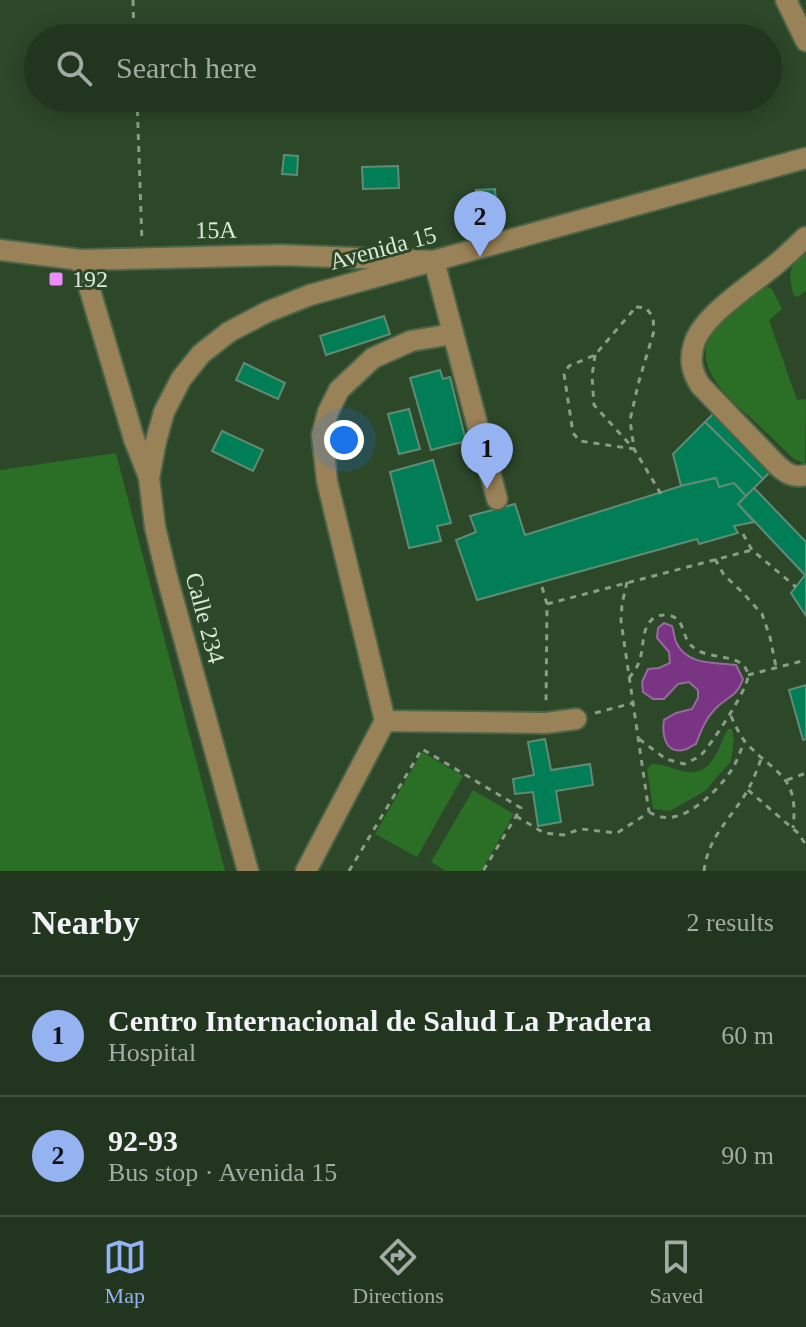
<!DOCTYPE html>
<html lang="en">
<head>
<meta charset="utf-8">
<style>
  :root { --surface:#22351f; --page:#2e402c; --text:#f1f3f6; --muted:#a2aba4; --line:#3f503d; --accent:#95b2f1 }
  body { margin:0; font-family:Georgia,serif; background:var(--page); color:var(--text) }
  .you { position:absolute; left:344px; top:440px; width:28px; height:28px; margin:-20px; border:6px solid #fff; border-radius:50%; background:#1a73e8; box-shadow:0 0 0 12px #1a73e833 }
  .badge { display:grid; place-items:center; width:52px; height:52px; border-radius:50%; background:var(--accent); color:#111; font-size:26px; font-weight:700 }
  .pin { position:absolute; translate:-50% -66px; filter:drop-shadow(0 2px 4px #0008) }
  .pin::after { content:''; position:absolute; top:42px; width:28px; height:24px; background:inherit; clip-path:polygon(0 0,100% 0,50% 100%) }
  .list { margin:0; padding:0; list-style:none }
  h2 { display:flex; justify-content:space-between; align-items:center; height:104px; margin:0; padding:0 32px; font-size:34px }
  h2 small { font-size:26px; font-weight:400; color:var(--muted) }
  .list li { display:grid; grid-template-columns:52px 1fr auto; gap:24px; align-items:center; box-sizing:border-box; height:120px; padding:0 32px; border-top:2px solid var(--line) }
  .list b { display:block; font-size:30px; white-space:nowrap }
  .list p { margin:0; font-size:26px; white-space:nowrap; color:var(--muted) }
  .list em { font-size:26px; font-style:normal; color:var(--muted) }
  .icon { flex:none; width:44px; height:44px; fill:none; stroke:currentColor; stroke-width:2; stroke-linecap:round; stroke-linejoin:round }
  .map { position:relative; flex:none; width:806px; height:871px; overflow:hidden }
  .search { position:absolute; background:var(--surface); box-shadow:0 4px 20px #0003; left:24px; right:24px; top:24px; height:88px; display:flex; align-items:center; gap:20px; box-sizing:border-box; padding:0 28px; border-radius:44px; color:var(--muted); font-size:30px }
  .sheet { height:344px; background:var(--surface) }
  nav { display:flex; justify-content:space-around; align-items:center; box-sizing:border-box; height:112px; border-top:2px solid var(--line); background:var(--surface); font-size:22px; color:var(--muted) }
  nav a { display:grid; justify-items:center; gap:4px }
  nav .on { color:var(--accent) }
  .map>svg:first-child { display:block }
</style>
</head>
<body>
<div class="map">
<svg width="806" height="871" viewBox="0 0 806 871">
  <rect width="100%" height="100%" fill="#2d4729"/>
  <g fill="#2b6e25">
    <path d="M 806,249 L 806,291 L 798,297 L 794,296 C 787,271 789,267 806,249 Z"/>
    <path d="M 763,285 L 772,289 L 782,309 L 769,320 L 797,400 L 806,399 L 805,464 L 794,459 C 780,446 767,433 753,420 C 730,399 690,367 712,332 C 724,314 746,300 763,285 Z"/>
    <polygon points="116,453 225,871 0,871 0,470"/>
    <path d="M 728,729 L 732,729 L 734,741 L 731,761 L 705,791 L 670,811 L 653,809 L 647,769 L 651,764 C 667,764 676,771 688,772 C 713,775 719,745 728,729 Z"/>
    <polygon points="422,752 463,776 417,857 375,834"/>
    <polygon points="473,790 514,814 481,871 446,871 431,862"/>
  </g>
  <path fill="#793484" stroke="#966b9d" stroke-width="2" d="M 664,623 L 672,626 C 674,631 674,639 677,644 C 689,666 715,662 736,665 L 743,679 C 737,697 728,696 716,708 C 705,719 701,731 696,744 C 691,746 687,750 683,750 C 664,754 662,732 664,720 L 676,713 L 692,709 L 698,698 L 698,690 L 689,682 L 678,684 L 664,699 L 653,699 L 643,692 L 642,682 L 648,669 L 659,668 L 670,663 L 669,652 L 657,638 L 658,628 Z"/>
  <g fill="#017e55" stroke="#608c75" stroke-width="2">
    <polygon points="284,155 298,156 297,175 282,174"/>
    <polygon points="398,166 399,188 363,189 362,167"/>
    <polygon points="495,189 498,224 479,226 476,190"/>
    <polygon points="384,316 390,334 326,355 320,336"/>
    <polygon points="244,363 285,383 278,399 236,380"/>
    <polygon points="440,370 443,379 450,377 466,441 431,450 410,378"/>
    <polygon points="720,407 777,465 763,479 705,422"/>
    <polygon points="409,409 420,449 399,454 388,414"/>
    <polygon points="705,422 763,479 746,496 734,483 719,487 716,478 681,486 673,454"/>
    <polygon points="222,431 263,450 253,471 212,451"/>
    <polygon points="433,460 451,523 437,526 441,541 409,548 390,472"/>
    <polygon points="716,478 719,487 734,483 746,496 738,504 754,522 734,526 738,533 699,544 697,539 477,600 456,540 476,532 470,516 515,504 525,535 681,486"/>
    <polygon points="754,488 806,542 806,616 791,593 805,575 738,504"/>
    <polygon points="806,685 806,739 803,740 789,690"/>
    <polygon points="545,739 551,770 590,764 593,785 556,791 561,822 538,826 533,792 515,794 513,779 534,775 528,742"/>
  </g>
  <g fill="none" stroke-linecap="round" stroke-linejoin="round">
    <defs>
      <g id="minor">
        <polyline points="786,0 806,41"/>
        <path d="M 806,237 C 795,247 785,257 774,266 C 751,285 702,316 694,344 C 689,360 692,372 700,385 L 777,465 C 787,474 793,478 806,475"/>
        <polyline points="0,250 81,260 281,255 434,261 497,499"/>
        <polyline points="81,260 134,439 149,477"/>
        <polyline points="385,721 546,723 576,719"/>
        <polyline points="248,871 167,577 155,527 149,478 156,441 164,412 181,379 201,354 229,332 267,312 310,295 806,158"/>
        <polyline points="306,871 385,721 327,481 322,435 328,412 339,390 373,358 411,341 453,334"/>
      </g>
    </defs>
    <use href="#minor" stroke="#4c6448" stroke-width="24"/>
    <g stroke="#899e86" stroke-width="3" stroke-dasharray="6 6" stroke-linecap="butt">
      <polyline points="133,0 134,38"/>
      <polyline points="137,98 142,242"/>
      <polygon points="636,307 646,308 653,317 654,331 639,381 630,420 634,449 580,441 573,433 564,374 569,366 595,355"/>
      <polyline points="595,355 592,376 594,405 634,449 661,494"/>
      <polyline points="743,534 752,550 796,587"/>
      <polyline points="715,559 724,575 742,592 762,614 770,637 776,667"/>
      <polyline points="627,582 622,604 621,621 649,812"/>
      <polyline points="542,587 547,604 546,706"/>
      <polyline points="547,604 752,550"/>
      <polyline points="748,675 806,660"/>
      <path d="M 629,678 C 633,673 637,668 639,662 C 645,647 640,627 655,617 C 660,615 662,615 667,615 C 683,617 682,631 688,642 C 691,646 693,647 697,650 C 713,660 746,653 748,676 C 748,689 711,745 701,755 C 696,759 690,761 684,764 L 666,759 L 639,739"/>
      <polyline points="595,713 633,703"/>
      <path d="M 731,716 C 735,725 740,736 747,744 C 778,776 799,776 793,828"/>
      <polyline points="787,780 806,773"/>
      <polyline points="748,790 798,833 806,845"/>
      <path d="M 649,812 C 656,816 665,819 673,817 C 696,813 723,785 734,766 C 738,758 741,750 744,742"/>
      <polyline points="516,816 544,833 563,835 581,829 617,833 648,813"/>
      <polyline points="349,871 422,749 521,808 483,871"/>
      <path d="M 704,871 C 708,837 729,821 746,793 C 753,782 757,769 762,757"/>
    </g>
    <use href="#minor" stroke="#998258" stroke-width="20"/>
  </g>
  <rect fill="#ec8cfb" stroke="#2d4729" stroke-width="3" x="48" y="271" width="16" height="16" rx="4"/>
  <g text-anchor="middle" stroke-width="6" stroke-linejoin="round" paint-order="stroke">
    <g font-size="24" fill="#daead8" stroke="#2d4729">
      <text transform="translate(216 230) rotate(-1)" y="8">15A</text>
      <text transform="translate(383 248) rotate(-15)" y="8">Avenida 15</text>
      <text transform="translate(205 618) rotate(75)" y="8">Calle 234</text>
    </g>
    <g font-size="24" fill="#daead8" stroke="#2d4729" text-anchor="start">
      <text x="72" y="287">192</text>
    </g>
  </g>
</svg>
<div class="you"></div>
<div class="pin badge" style="left:487px;top:489px">1</div>
<div class="pin badge" style="left:480px;top:257px">2</div>
<div class="search"><svg class="icon" aria-label="search" viewBox="0 0 24 24"><circle cx="10" cy="10" r="6"/><path d="M15 15l6 6"/></svg>Search here</div>
</div>
<section class="sheet">
<h2>Nearby<small>2 results</small></h2>
<ul class="list">
<li><span class="badge">1</span><div><b>Centro Internacional de Salud La Pradera</b><p>Hospital</p></div><em>60 m</em></li>
<li><span class="badge">2</span><div><b>92-93</b><p>Bus stop · Avenida 15</p></div><em>90 m</em></li>
</ul>
</section>
<nav>
<a class="on"><svg class="icon" aria-label="map" viewBox="0 0 24 24"><path d="M3 6l6-2 6 2 6-2v14l-6 2-6-2-6 2zM9 4v14M15 6v14"/></svg>Map</a>
<a><svg class="icon" aria-label="directions" viewBox="0 0 24 24"><path d="M12 3l9 9-9 9-9-9zM9 14v-3h6M13 9l2 2-2 2"/></svg>Directions</a>
<a><svg class="icon" aria-label="saved" viewBox="0 0 24 24"><path d="M7 4h10v16l-5-4-5 4z"/></svg>Saved</a>
</nav>
</body>
</html>
